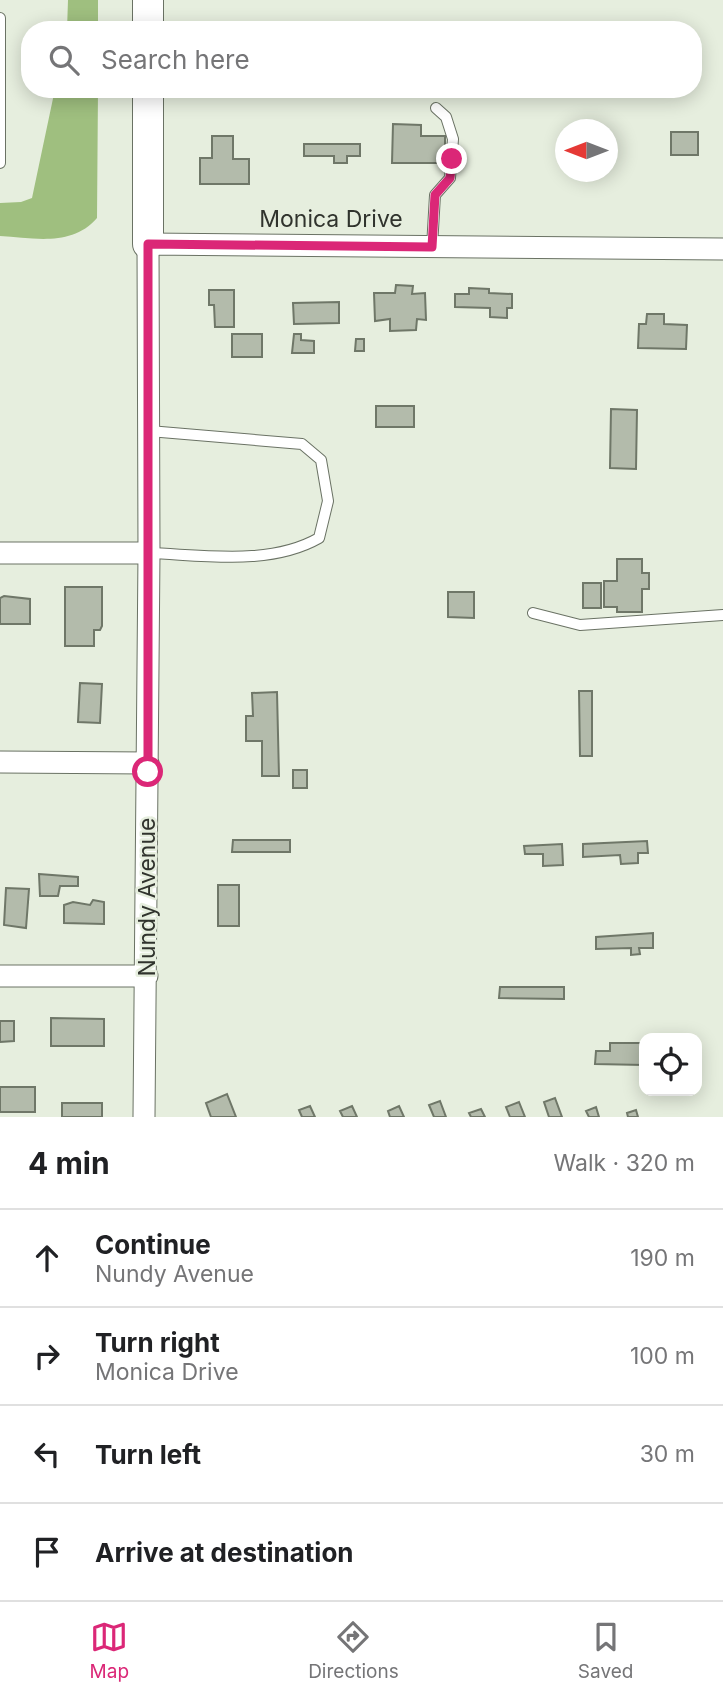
<!DOCTYPE html>
<html lang="en">
<head>
<meta charset="utf-8">
<style>
	:root { --surface:#fff; --page:#f2f2f2; --text:#202124; --muted:#757577; --line:#e0e0e0; --accent:#db2777 }
	body { margin:0; font-family:Inter,sans-serif; background:var(--page); color:var(--text) }
	.controls { position:absolute; right:21px; bottom:21px; display:grid; overflow:hidden; border-radius:14px; box-shadow:0 4px 18px #0003 }
	.controls button { width:63px; height:63px; display:grid; place-items:center; padding:0; border:0; border-bottom:2px solid var(--line); background:var(--surface); color:var(--text); font:35px sans-serif }
	.compass { position:absolute; left:555px; top:119px; width:63px; height:63px; border-radius:50%; background:var(--surface); box-shadow:0 4px 18px #0003; rotate:270deg }
	.stop { position:absolute; width:21px; height:21px; margin:-16px; border:5px solid #db2777; border-radius:50%; background:#fff }
	.stop.end { background:#db2777; border-color:#fff; box-shadow:0 2px 7px #0008 }
	.list { margin:0; padding:0; list-style:none }
	h2 { display:flex; justify-content:space-between; align-items:center; height:91px; margin:0; padding:0 28px; font-size:30px }
	h2 small { font-size:23px; font-weight:400; color:var(--muted) }
	.list li { display:grid; grid-template-columns:46px 1fr auto; gap:21px; align-items:center; box-sizing:border-box; height:98px; padding:0 28px; border-top:2px solid var(--line) }
	.list b { display:block; font-size:26px; white-space:nowrap }
	.list p { margin:0; font-size:23px; white-space:nowrap; color:var(--muted) }
	.list em { font-size:23px; font-style:normal; color:var(--muted) }
	.icon { flex:none; width:38px; height:38px; fill:none; stroke:currentColor; stroke-width:2; stroke-linecap:round; stroke-linejoin:round }
	.map { position:relative; flex:none; width:723px; height:1117px; overflow:hidden }
	.search { position:absolute; background:var(--surface); box-shadow:0 4px 18px #0003; left:21px; right:21px; top:21px; height:77px; display:flex; align-items:center; gap:18px; box-sizing:border-box; padding:0 24px; border-radius:28px; color:var(--muted); font-size:26px }
	.sheet { height:483px; background:var(--surface) }
	nav { display:flex; justify-content:space-around; align-items:center; box-sizing:border-box; height:98px; border-top:2px solid var(--line); background:var(--surface); font-size:19px; color:var(--muted) }
	nav a { display:grid; justify-items:center; gap:4px }
	nav .on { color:var(--accent) }
	.map>svg:first-child { display:block }
</style>
</head>
<body>
<div class="map">
<svg width="723" height="1117" viewBox="0 0 723 1117">
	<rect width="100%" height="100%" fill="#e6eede"/>
	<!-- water -->
	<path fill="#9fbf7f" d="M 68,0 L 98,0 L 98,30 L 67,30 Z
		M 55,89 L 98,89 L 97,218 C 72,247 34,238 0,236 L 0,203 L 21,202 L 32,198 Z"/>
	<!-- building -->
	<path fill="#b3bbab" stroke="#6f7768" stroke-width="2" d="M 393,124 L 421,125 L 421,136 L 445,136 L 445,163 L 392,163 Z
		M 671,132 L 698,132 L 698,155 L 671,155 Z
		M 212,136 L 233,136 L 233,159 L 249,159 L 249,184 L 200,184 L 200,158 L 212,158 Z
		M 304,144 L 360,144 L 360,156 L 347,156 L 347,163 L 334,163 L 334,156 L 304,156 Z
		M 396,285 L 413,286 L 412,294 L 425,293 L 426,320 L 417,319 L 416,330 L 390,331 L 390,319 L 375,321 L 374,293 L 395,293 Z
		M 469,288 L 489,289 L 489,293 L 512,294 L 512,308 L 507,308 L 507,318 L 490,317 L 490,308 L 455,307 L 455,294 L 469,294 Z
		M 209,290 L 234,290 L 234,327 L 215,327 L 214,305 L 209,305 Z
		M 339,302 L 339,323 L 294,324 L 293,303 Z
		M 647,314 L 664,314 L 664,324 L 687,325 L 686,349 L 638,348 L 639,324 L 646,324 Z
		M 232,334 L 262,334 L 262,357 L 232,357 Z
		M 294,334 L 301,334 L 301,340 L 314,341 L 314,353 L 292,353 Z
		M 356,339 L 364,339 L 364,351 L 355,351 Z
		M 376,406 L 414,406 L 414,427 L 376,427 Z
		M 611,409 L 637,410 L 636,469 L 610,468 Z
		M 617,559 L 642,559 L 642,573 L 649,573 L 649,589 L 642,589 L 642,612 L 617,612 L 617,607 L 604,607 L 604,581 L 617,581 Z
		M 583,583 L 601,583 L 601,608 L 583,608 Z
		M 65,587 L 102,587 L 102,626 L 100,630 L 94,630 L 94,646 L 65,646 Z
		M 448,592 L 474,592 L 474,618 L 448,617 Z
		M 4,596 L 30,599 L 30,624 L 0,624 L 0,598 Z
		M 80,683 L 102,684 L 100,723 L 78,722 Z
		M 579,691 L 592,691 L 592,756 L 580,756 Z
		M 277,692 L 279,776 L 262,776 L 262,741 L 246,741 L 246,716 L 253,716 L 252,693 Z
		M 293,770 L 307,770 L 307,788 L 293,788 Z
		M 233,840 L 290,840 L 290,852 L 232,852 Z
		M 647,841 L 648,853 L 638,853 L 638,863 L 621,864 L 620,855 L 583,857 L 583,844 Z
		M 562,844 L 563,865 L 543,866 L 543,854 L 525,854 L 524,846 Z
		M 39,874 L 78,877 L 78,886 L 60,886 L 58,896 L 40,896 Z
		M 218,885 L 239,885 L 239,926 L 218,926 Z
		M 6,888 L 29,889 L 26,928 L 4,925 Z
		M 93,900 L 104,902 L 104,924 L 64,923 L 64,905 L 73,902 L 90,905 Z
		M 653,933 L 653,948 L 639,948 L 640,954 L 631,955 L 631,948 L 596,949 L 596,937 Z
		M 500,987 L 564,987 L 564,999 L 499,998 Z
		M 51,1018 L 104,1019 L 104,1046 L 51,1046 Z
		M 0,1021 L 14,1021 L 14,1041 L 0,1042 Z
		M 610,1043 L 644,1043 L 644,1065 L 595,1064 L 596,1051 L 610,1051 Z
		M 0,1087 L 35,1087 L 35,1112 L 0,1112 Z
		M 227,1094 L 236,1117 L 211,1117 L 206,1103 Z
		M 555,1098 L 562,1117 L 549,1117 L 544,1102 Z
		M 440,1101 L 446,1117 L 434,1117 L 429,1105 Z
		M 519,1102 L 525,1117 L 510,1117 L 506,1107 Z
		M 62,1103 L 102,1103 L 102,1117 L 62,1117 Z
		M 310,1106 L 315,1117 L 302,1117 L 299,1110 Z
		M 352,1106 L 357,1117 L 343,1117 L 340,1111 Z
		M 399,1106 L 404,1117 L 390,1117 L 388,1111 Z
		M 596,1107 L 599,1117 L 589,1117 L 586,1111 Z
		M 481,1109 L 485,1117 L 471,1117 L 469,1113 Z
		M 636,1110 L 638,1117 L 628,1117 L 627,1113 Z"/>
	<g fill="none" stroke-linecap="round" stroke-linejoin="round">
		<!-- lane casing -->
		<g stroke="#6a7264" stroke-width="12">
			<path id="lane" d="M 0,18 L 0,163
				M 432,247 L 435,195 L 450,178 L 453,139 L 446,117 L 436,108
				M 149,431 L 302,444 L 321,460 L 328,501 L 319,538 C 270,566 204,555 149,553
				M 533,613 L 580,625 L 723,615"/>
		</g>
		<!-- street casing -->
		<g stroke="#6a7264" stroke-width="23">
			<path id="street" d="M 0,553 L 149,553
				M 0,762 L 148,763
				M 0,976 L 147,976
				M 144,1117 L 149,553 L 148,244 L 723,249"/>
		</g>
		<!-- secondary casing -->
		<g stroke="#6a7264" stroke-width="32">
			<path id="secondary" d="M 148,30 L 148,0
				M 148,244 L 148,89"/>
		</g>
		<!-- lane -->
		<use href="#lane" stroke="#fff" stroke-width="10"/>
		<!-- street -->
		<use href="#street" stroke="#fff" stroke-width="21"/>
		<!-- secondary -->
		<use href="#secondary" stroke="#fff" stroke-width="30"/>
	</g>
	<g fill="none" stroke-linecap="round" stroke-linejoin="round">
		<!-- route -->
		<path stroke="#db2777" stroke-width="9" d="M 148,772 L 148,244 L 432,247 L 435,195 L 450,178 L 452,159"/>
	</g>
	<g text-anchor="middle" dominant-baseline="central" stroke-width="5" stroke-linejoin="round" paint-order="stroke">
		<!-- street labels -->
		<g font-size="23" fill="#30332d" stroke="#e6eede">
			<text x="331" y="219">Monica Drive</text>
			<text transform="translate(147 897) rotate(-90)">Nundy Avenue</text>
		</g>
	</g>
</svg>
<div class="controls">
<button><svg class="icon" aria-label="locate" viewBox="0 0 24 24"><circle cx="12" cy="12" r="6"/><path d="M12 2v4M12 18v4M2 12h4M18 12h4"/></svg></button>
</div>
<svg class="compass" viewBox="-18 -18 36 36"><path d="M0-13l5 13h-10z" fill="#e53935"/><path d="M0 13l5-13h-10z" fill="#757577"/></svg>
<div class="stop" style="left:148px;top:772px"></div>
<div class="stop end" style="left:452px;top:159px"></div>
<div class="search"><svg class="icon" aria-label="search" viewBox="0 0 24 24"><circle cx="10" cy="10" r="6"/><path d="M15 15l6 6"/></svg>Search here</div>
</div>
<section class="sheet">
<h2>4 min<small>Walk · 320 m</small></h2>
<ul class="list">
<li><svg class="icon" aria-label="ahead" viewBox="0 0 24 24"><path d="M12 20V5M6 11l6-6 6 6"/></svg><div><b>Continue</b><p>Nundy Avenue</p></div><em>190 m</em></li>
<li><svg class="icon" aria-label="right" viewBox="0 0 24 24"><path d="M7 20v-9h11M14 6l5 5-5 5"/></svg><div><b>Turn right</b><p>Monica Drive</p></div><em>100 m</em></li>
<li><svg class="icon" aria-label="left" viewBox="0 0 24 24"><path d="M17 20v-9H6M10 6l-5 5 5 5"/></svg><div><b>Turn left</b></div><em>30 m</em></li>
<li><svg class="icon" aria-label="arrive" viewBox="0 0 24 24"><path d="M6 21V4h12l-3 4 3 4H6"/></svg><div><b>Arrive at destination</b></div></li>
</ul>
</section>
<nav>
<a class="on"><svg class="icon" aria-label="map" viewBox="0 0 24 24"><path d="M3 6l6-2 6 2 6-2v14l-6 2-6-2-6 2zM9 4v14M15 6v14"/></svg>Map</a>
<a><svg class="icon" aria-label="directions" viewBox="0 0 24 24"><path d="M12 3l9 9-9 9-9-9zM9 14v-3h6M13 9l2 2-2 2"/></svg>Directions</a>
<a><svg class="icon" aria-label="saved" viewBox="0 0 24 24"><path d="M7 4h10v16l-5-4-5 4z"/></svg>Saved</a>
</nav>
</body>
</html>
